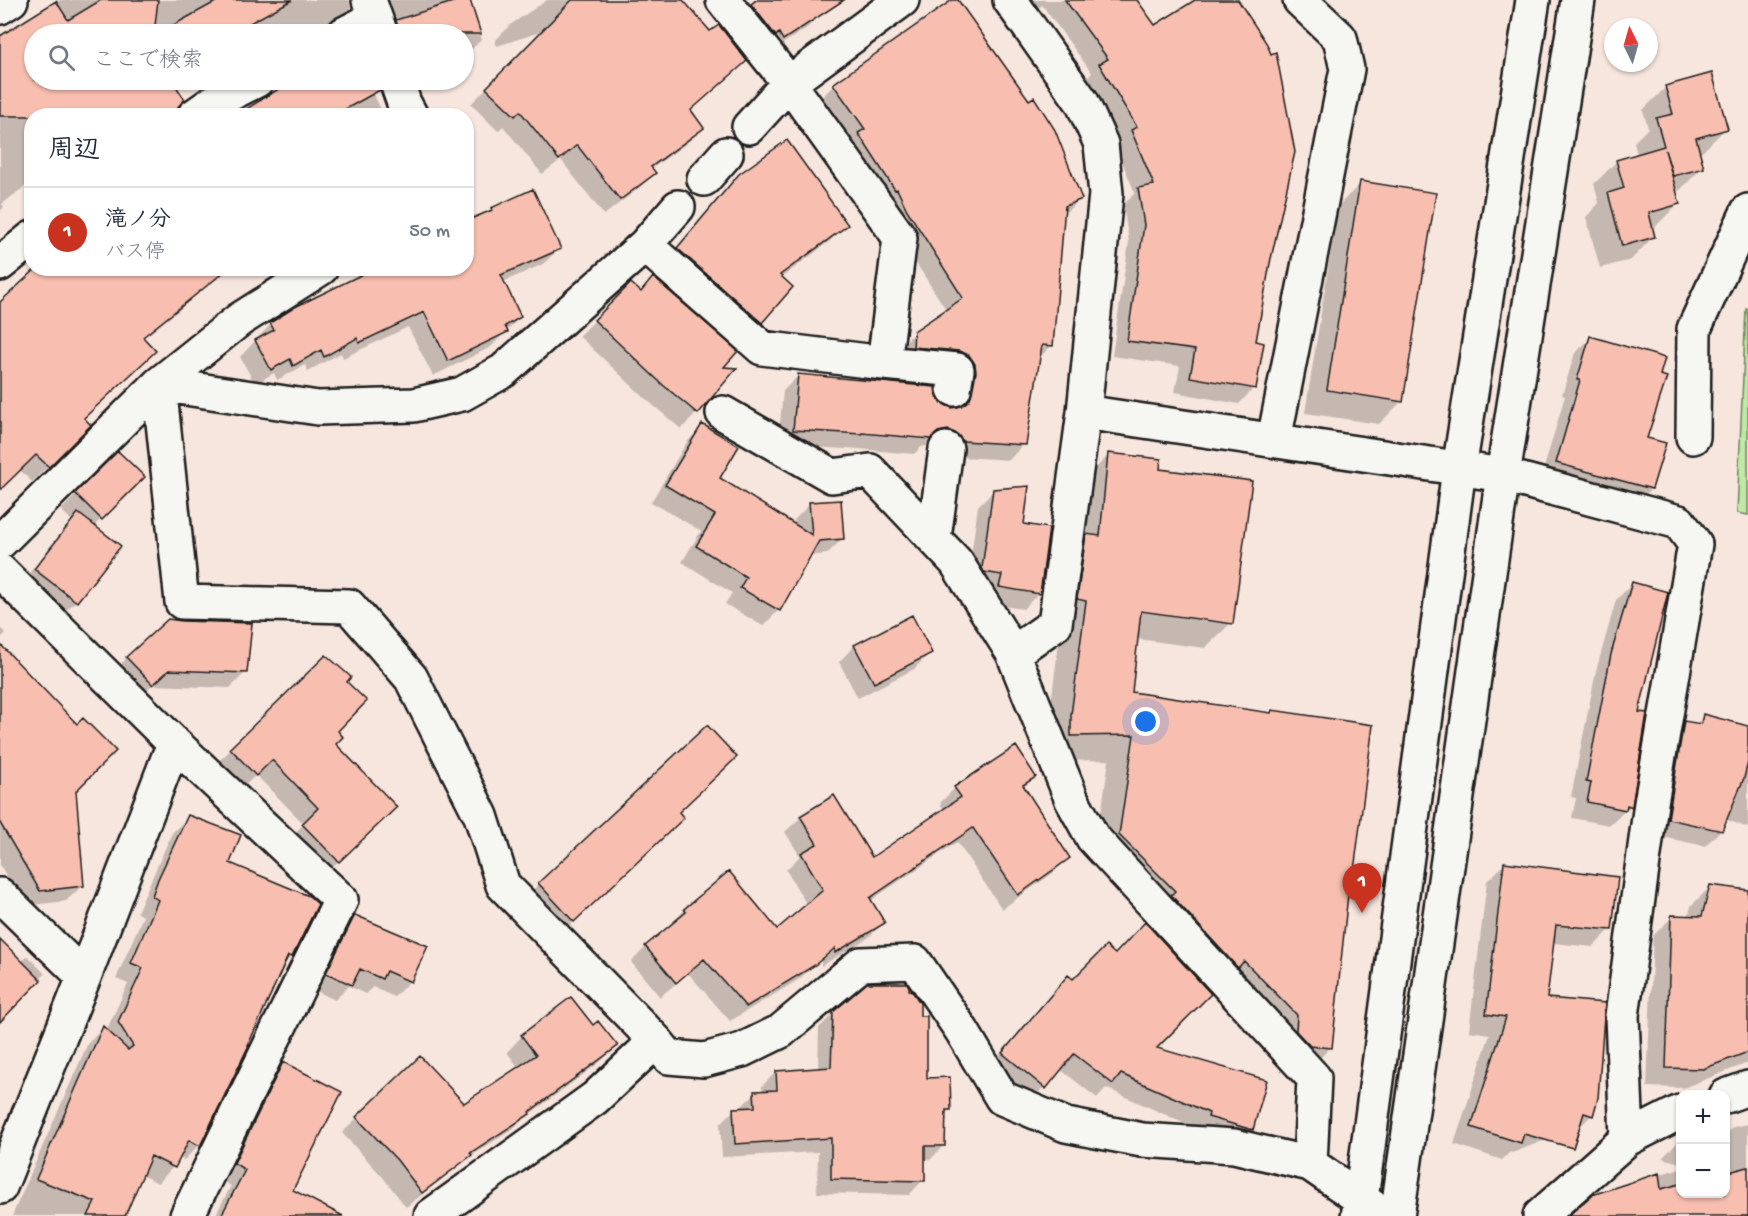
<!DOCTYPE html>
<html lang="ja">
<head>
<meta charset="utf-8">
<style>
	:root { --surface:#fff; --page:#f2f2f3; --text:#1f2937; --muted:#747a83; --line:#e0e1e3; --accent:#c8321e }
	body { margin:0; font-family:"Gochi Hand","Klee One",sans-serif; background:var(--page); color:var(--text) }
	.controls { position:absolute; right:18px; bottom:18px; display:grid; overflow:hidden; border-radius:12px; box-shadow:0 2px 4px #0004 }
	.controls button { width:54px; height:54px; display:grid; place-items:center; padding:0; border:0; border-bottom:2px solid var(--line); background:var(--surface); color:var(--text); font:30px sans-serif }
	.compass { position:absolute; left:1604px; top:18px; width:54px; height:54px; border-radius:50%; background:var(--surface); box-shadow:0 2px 4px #0004; rotate:355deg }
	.you { position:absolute; left:1146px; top:722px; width:21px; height:21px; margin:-15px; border:4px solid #fff; border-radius:50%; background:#1a73e8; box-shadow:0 0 0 9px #1a73e833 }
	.badge { display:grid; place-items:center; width:39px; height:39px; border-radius:50%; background:var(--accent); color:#fff; font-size:20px; font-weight:700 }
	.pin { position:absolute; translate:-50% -50px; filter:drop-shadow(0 2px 3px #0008) }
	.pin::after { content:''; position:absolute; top:32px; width:21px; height:18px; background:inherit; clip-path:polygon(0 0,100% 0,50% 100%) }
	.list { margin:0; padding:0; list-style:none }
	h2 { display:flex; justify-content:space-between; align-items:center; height:78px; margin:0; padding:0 24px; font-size:26px }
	h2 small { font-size:20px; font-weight:400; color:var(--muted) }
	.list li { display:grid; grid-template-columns:39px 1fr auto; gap:18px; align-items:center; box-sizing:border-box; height:90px; padding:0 24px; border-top:2px solid var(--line) }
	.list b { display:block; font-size:22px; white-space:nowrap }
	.list p { margin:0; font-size:20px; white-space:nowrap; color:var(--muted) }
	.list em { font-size:20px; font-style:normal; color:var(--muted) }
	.icon { flex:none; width:33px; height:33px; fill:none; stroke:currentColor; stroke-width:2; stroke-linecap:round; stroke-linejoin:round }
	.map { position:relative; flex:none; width:1748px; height:1216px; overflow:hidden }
	.search { position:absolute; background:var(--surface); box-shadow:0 2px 4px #0004; left:24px; top:24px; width:450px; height:66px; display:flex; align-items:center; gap:15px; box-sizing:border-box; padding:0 21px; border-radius:33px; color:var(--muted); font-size:22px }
	.panel { position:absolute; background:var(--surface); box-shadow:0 2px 4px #0004; left:24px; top:108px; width:450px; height:168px; border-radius:24px }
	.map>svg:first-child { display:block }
</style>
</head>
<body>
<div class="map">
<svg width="1748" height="1216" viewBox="0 0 1748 1216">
	<rect width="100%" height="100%" fill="#f7e6de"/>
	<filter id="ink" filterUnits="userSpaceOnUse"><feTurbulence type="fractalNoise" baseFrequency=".0167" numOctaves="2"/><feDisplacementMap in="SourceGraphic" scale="12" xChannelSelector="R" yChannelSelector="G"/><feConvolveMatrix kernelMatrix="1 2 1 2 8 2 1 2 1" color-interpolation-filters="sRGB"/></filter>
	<g filter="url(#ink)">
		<!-- green -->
		<path fill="#bfeaa6" stroke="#6e8361" stroke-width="1.5" d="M 1746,308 L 1748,309 L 1748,515 L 1737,513 Z"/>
		<!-- shadow -->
		<path fill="#0003" d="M 60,0 L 349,0 L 351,8 L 335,24 L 325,29 L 324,34 L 34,34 L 34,80 L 174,80 L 127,116 L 32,116 L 32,181 L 2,204 L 4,207 L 0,211 L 0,38 Z
			M 363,0 L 468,0 L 481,40 L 464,57 L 464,34 L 380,34 Z
			M 547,0 L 681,0 L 690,111 L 702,128 L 687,143 L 651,169 L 654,173 L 639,188 L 604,215 L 561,160 L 542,174 L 503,126 L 498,131 L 471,104 L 543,31 L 497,46 L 495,41 L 510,25 Z
			M 753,0 L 834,0 L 807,28 L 767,54 L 736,21 L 756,3 Z
			M 954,0 L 957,0 L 1080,199 L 1063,215 L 1052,345 L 1038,359 L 1024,444 L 1009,460 L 947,456 L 931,445 L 921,447 L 914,454 L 847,448 L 845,449 L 778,445 L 783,391 L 799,375 L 935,396 L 941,404 L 951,409 L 957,408 L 960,389 L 899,348 L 915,332 L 947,311 L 892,226 L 818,101 L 834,85 Z
			M 1014,0 L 1135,0 L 1155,27 L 1198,0 L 1236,0 L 1269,263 L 1255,343 L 1254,388 L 1239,404 L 1175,392 L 1180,366 L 1112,356 L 1129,242 L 1123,205 L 1135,193 L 1116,147 L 1121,142 L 1084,81 L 1092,73 L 1042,5 L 1026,17 Z
			M 196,80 L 230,80 L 206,91 Z
			M 251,80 L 371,80 L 373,84 L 370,86 L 384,116 L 233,116 L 260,102 L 261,97 L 259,88 Z
			M 1666,87 L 1726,128 L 1703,151 L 1698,153 L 1702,168 L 1679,191 L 1675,192 L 1678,204 L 1655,227 L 1651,228 L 1653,237 L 1631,260 L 1600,268 L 1586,217 L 1599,203 L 1594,184 L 1617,161 L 1637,155 L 1634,142 L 1648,128 L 1643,110 Z
			M 740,175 L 846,225 L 830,241 L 781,278 L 761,322 L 745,338 L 663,265 L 724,191 Z
			M 1361,183 L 1402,401 L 1379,424 L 1305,413 L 1338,206 Z
			M 492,209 L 559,249 L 543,264 L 503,282 L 520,317 L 491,347 L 433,376 L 408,327 L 343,358 L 341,353 L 308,371 L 305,365 L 277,380 L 274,373 L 255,384 L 240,357 L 271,324 L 316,295 L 317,298 L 466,268 L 487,214 Z
			M 103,268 L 231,268 L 205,281 L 207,284 L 191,300 L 149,334 Z
			M 653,279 L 721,368 L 734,369 L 697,413 L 681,429 L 647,400 L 579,336 L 631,285 L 640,293 Z
			M 0,305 L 83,419 L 89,425 L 32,482 L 19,469 L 0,488 Z
			M 1591,338 L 1645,439 L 1651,489 L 1635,504 L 1541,478 L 1565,396 L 1562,395 L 1575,353 Z
			M 703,426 L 718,478 L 795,526 L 794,520 L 810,504 L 843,538 L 827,554 L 809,556 L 779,610 L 763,626 L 725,604 L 732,593 L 682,562 L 701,531 L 651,502 L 687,442 Z
			M 118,453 L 143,477 L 93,527 L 76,601 L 60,616 L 20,585 L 63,530 L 72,521 L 61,510 Z
			M 1109,455 L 1159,470 L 1231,623 L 1205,648 L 1137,639 L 1130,693 L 1350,893 L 1346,896 L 1331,1047 L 1305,1073 L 1284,1071 L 1271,1057 L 1272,1041 L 1218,986 L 1155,1049 L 1252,1130 L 1237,1144 L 1195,1128 L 1106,1088 L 1097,1098 L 1060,1069 L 1030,1102 L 989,1068 L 1053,992 L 1068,977 L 1073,981 L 1114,956 L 1150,918 L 1094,861 L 1109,760 L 1046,761 L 1046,742 L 1061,626 L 1083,480 Z
			M 994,490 L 1023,525 L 1039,593 L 1023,609 L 984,603 L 967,584 L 978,506 Z
			M 1632,584 L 1630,806 L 1609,825 L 1572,818 L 1576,798 L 1571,797 L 1596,671 L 1616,600 Z
			M 911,617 L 930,653 L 914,669 L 858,698 L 839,662 L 854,646 Z
			M 0,628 L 6,633 L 0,639 Z
			M 0,646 L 75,791 L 82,886 L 66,901 L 24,906 L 0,865 Z
			M 326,657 L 345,682 L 334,744 L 379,823 L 322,877 L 287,840 L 304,824 L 256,775 L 240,790 L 215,765 Z
			M 127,658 L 246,672 L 230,688 L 152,685 L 137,700 L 112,673 Z
			M 1704,716 L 1748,727 L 1748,828 L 1725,819 L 1721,830 L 1705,846 L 1653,835 L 1669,738 L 1684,723 L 1695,725 Z
			M 1034,777 L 1022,788 L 1068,858 L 1053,873 L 1002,909 L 957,842 L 870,901 L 883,923 L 868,938 L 821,966 L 821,960 L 798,980 L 730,1021 L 688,973 L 660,997 L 631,962 L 646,947 L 671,927 L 669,925 L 685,910 L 777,931 L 807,905 L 786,870 L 800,856 L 785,832 L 801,817 L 871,860 L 944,810 L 940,803 L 955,788 Z
			M 677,813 L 659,841 L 551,943 L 516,906 L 539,884 Z
			M 188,817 L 228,864 L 291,957 L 283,965 L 199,1145 L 184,1160 L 178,1158 L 173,1167 L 158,1183 L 141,1175 L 124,1216 L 12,1216 L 88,1043 L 103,1028 L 106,1031 L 128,984 L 116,979 L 143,916 L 137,912 L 172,833 Z
			M 1505,864 L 1610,930 L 1593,947 L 1553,943 L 1546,999 L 1592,1115 L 1574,1132 L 1564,1133 L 1512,1153 L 1510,1152 L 1502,1160 L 1454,1144 L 1490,1034 L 1469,1031 L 1487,881 Z
			M 1710,887 L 1748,891 L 1748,1063 L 1683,1088 L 1647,1087 L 1653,936 L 1672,917 L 1688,917 L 1691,906 Z
			M 355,917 L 410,981 L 394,997 L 373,987 L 365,994 L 349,986 L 335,1000 L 312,989 L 339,933 Z
			M 0,941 L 21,962 L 28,956 L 45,974 L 0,1020 Z
			M 834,1013 L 925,1079 L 949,1110 L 944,1115 L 944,1145 L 930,1160 L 923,1159 L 923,1180 L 909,1195 L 817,1193 L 818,1152 L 722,1157 L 720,1124 L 734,1110 L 741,1109 L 741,1107 L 755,1093 L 763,1093 L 762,1086 L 776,1072 L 818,1069 L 819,1028 Z
			M 522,1036 L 616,1046 L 600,1062 L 523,1119 L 513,1129 L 463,1161 L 454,1170 L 406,1207 L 382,1176 L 342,1133 L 357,1118 L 464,1105 L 519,1068 L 507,1052 Z
			M 283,1064 L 291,1191 L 321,1216 L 215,1216 L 231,1186 L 219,1179 L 268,1079 Z
			M 1748,1124 L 1748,1216 L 1588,1216 L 1603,1193 L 1680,1168 L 1680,1194 L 1726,1194 L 1726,1135 L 1733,1127 Z
			M 1680,1142 L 1680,1163 L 1662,1158 L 1677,1143 Z"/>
		<!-- building -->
		<path fill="#f8bfb0" stroke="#1c1c1c" stroke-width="1.5" d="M 101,0 L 158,0 L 154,34 L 34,34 L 34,80 L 172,80 L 185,100 L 177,108 L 176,116 L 0,116 L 0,36 L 56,1 L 68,20 Z
			M 219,0 L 292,0 L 230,34 L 157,34 Z
			M 459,0 L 470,0 L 481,34 L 399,34 L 396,20 Z
			M 572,0 L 683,0 L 710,31 L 719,25 L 747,61 L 691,110 L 704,128 L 651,167 L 656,173 L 620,200 L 577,145 L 559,160 L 520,111 L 515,116 L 486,88 Z
			M 755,0 L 844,0 L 783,40 L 779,33 L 776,36 L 751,4 L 755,1 Z
			M 952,0 L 958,0 L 1029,100 L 1034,97 L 1055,130 L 1082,199 L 1065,206 L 1053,346 L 1042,345 L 1026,445 L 963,441 L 957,434 L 948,430 L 938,432 L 931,439 L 862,433 L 862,434 L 793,430 L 798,374 L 935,387 L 936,395 L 942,403 L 952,408 L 961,406 L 969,400 L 972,392 L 976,372 L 975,364 L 969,355 L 959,351 L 913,347 L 914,331 L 963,298 L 907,210 L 897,189 L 895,190 L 858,133 L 865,129 L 833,84 Z
			M 1065,0 L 1137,0 L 1155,25 L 1195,0 L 1238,0 L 1267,44 L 1271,54 L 1276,52 L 1295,152 L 1270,263 L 1256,341 L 1264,343 L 1256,389 L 1190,377 L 1195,350 L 1127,341 L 1144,225 L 1138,188 L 1154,185 L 1131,130 L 1137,127 L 1099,64 L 1108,59 Z
			M 1712,73 L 1728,129 L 1696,138 L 1704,168 L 1673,176 L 1665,150 L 1680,204 L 1649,213 L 1655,237 L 1622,246 L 1608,193 L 1624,188 L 1616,160 L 1664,146 L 1656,118 L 1673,114 L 1665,86 Z
			M 293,80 L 378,80 L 380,90 L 333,116 L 235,116 Z
			M 787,140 L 848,225 L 780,275 L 793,287 L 762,323 L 677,248 L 739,174 Z
			M 1360,181 L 1436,193 L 1403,402 L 1327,390 Z
			M 533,189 L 561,249 L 501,275 L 521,317 L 505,326 L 508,332 L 448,361 L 424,312 L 359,343 L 357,338 L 324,357 L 321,350 L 293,366 L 290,359 L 271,370 L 255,340 L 274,330 L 270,323 L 295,307 L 375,268 L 466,268 L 466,206 L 473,218 L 492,210 L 491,208 Z
			M 37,268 L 229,268 L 143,337 L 156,351 L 84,418 L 91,425 L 49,467 L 36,455 L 0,490 L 0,302 Z
			M 653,277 L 738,351 L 724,367 L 737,368 L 698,414 L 663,385 L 594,320 L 631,283 L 641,292 Z
			M 1590,336 L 1665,358 L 1660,375 L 1667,377 L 1647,438 L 1666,443 L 1652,489 L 1556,463 L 1580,380 L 1577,380 Z
			M 702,424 L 739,446 L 720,478 L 812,535 L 809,502 L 841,500 L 844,539 L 819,541 L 780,611 L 740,588 L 746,577 L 696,546 L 715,515 L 665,485 Z
			M 118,451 L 145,477 L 102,520 L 75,493 Z
			M 1108,453 L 1161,459 L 1160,469 L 1252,481 L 1233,624 L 1141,611 L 1132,692 L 1271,713 L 1272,710 L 1373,725 L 1351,894 L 1348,894 L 1332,1048 L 1310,1046 L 1296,1031 L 1297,1015 L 1244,961 L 1238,968 L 1171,895 L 1175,891 L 1119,835 L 1134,735 L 1071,736 L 1071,715 L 1086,601 L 1077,599 L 1086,534 L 1100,536 Z
			M 1029,486 L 1024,524 L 1049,528 L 1040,594 L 999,587 L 1002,575 L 984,572 L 982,568 L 993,489 Z
			M 78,513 L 121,546 L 77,602 L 34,569 Z
			M 1632,582 L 1668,592 L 1639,712 L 1647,713 L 1632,807 L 1627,805 L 1626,810 L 1587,802 L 1591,783 L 1586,782 L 1611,654 Z
			M 912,615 L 932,653 L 874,683 L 854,645 Z
			M 168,619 L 182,621 L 252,623 L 247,673 L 169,670 L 153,685 L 126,657 Z
			M 0,644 L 77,724 L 83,718 L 116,751 L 76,791 L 84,886 L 40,891 L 0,823 Z
			M 326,655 L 351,677 L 347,682 L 367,701 L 338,731 L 343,737 L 336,744 L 397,807 L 339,862 L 302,824 L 318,808 L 272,760 L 256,776 L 230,748 Z
			M 1703,714 L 1748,726 L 1748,762 L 1744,778 L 1722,831 L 1668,819 L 1684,721 L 1701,724 Z
			M 707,725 L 737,757 L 679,812 L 684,818 L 574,922 L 538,883 Z
			M 1016,746 L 1036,777 L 1023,785 L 1070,858 L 1018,895 L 973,828 L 870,898 L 885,923 L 835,953 L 835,948 L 815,965 L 746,1007 L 704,959 L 676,983 L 645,946 L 686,912 L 684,909 L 729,871 L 777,929 L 823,890 L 801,853 L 817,844 L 800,816 L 834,795 L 872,857 L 961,797 L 954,787 Z
			M 188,815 L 241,835 L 230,863 L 309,896 L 318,904 L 292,957 L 288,956 L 248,1045 L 249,1045 L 200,1146 L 189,1140 L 175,1168 L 151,1156 L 125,1216 L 88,1216 L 95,1202 L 36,1179 L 103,1026 L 128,1050 L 133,1046 L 118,1022 L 143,968 L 131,963 L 158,900 L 152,896 L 158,879 Z
			M 1504,862 L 1618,877 L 1612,930 L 1556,925 L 1547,998 L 1605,1003 L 1598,1098 L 1593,1116 L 1584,1113 L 1573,1148 L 1524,1134 L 1521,1143 L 1471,1127 L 1506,1017 L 1486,1014 Z
			M 1710,885 L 1748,890 L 1748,1052 L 1703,1069 L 1666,1068 L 1671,915 L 1702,916 Z
			M 355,915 L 428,946 L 411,982 L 386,971 L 382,979 L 360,969 L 352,985 L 326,973 Z
			M 1145,922 L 1211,994 L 1157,1048 L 1267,1080 L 1253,1130 L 1208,1117 L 1209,1113 L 1121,1074 L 1113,1084 L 1074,1054 L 1046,1089 L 1002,1053 L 1068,975 L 1073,979 L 1106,946 L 1115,954 Z
			M 0,939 L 41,980 L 0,1022 Z
			M 867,983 L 907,983 L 909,987 L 909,990 L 912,991 L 920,1003 L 920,1016 L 927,1016 L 927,1078 L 950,1077 L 951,1110 L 946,1110 L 945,1146 L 925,1146 L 925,1181 L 831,1179 L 831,1138 L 735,1144 L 733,1108 L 755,1107 L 754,1091 L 777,1090 L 776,1071 L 831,1067 L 833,1012 Z
			M 571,997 L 593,1025 L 598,1021 L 618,1046 L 529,1112 L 530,1114 L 470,1153 L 472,1155 L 422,1193 L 397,1160 L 356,1117 L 420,1056 L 464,1103 L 536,1055 L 521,1035 Z
			M 283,1062 L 342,1092 L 293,1190 L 343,1216 L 221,1216 L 245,1170 L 234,1163 Z
			M 1748,1167 L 1748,1216 L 1568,1216 L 1592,1195 L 1659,1173 L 1661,1189 L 1680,1184 L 1680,1194 L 1725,1194 L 1725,1173 Z"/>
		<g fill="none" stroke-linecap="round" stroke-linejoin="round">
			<!-- street casing -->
			<g stroke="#1c1c1c" stroke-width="38">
				<path id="street" d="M 369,0 L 381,34
					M 1010,0 L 1082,102 L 1101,144 L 1106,194 L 1084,412 L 1055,624 L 1013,653
					M 0,7 L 11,0
					M 344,34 L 375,18
					M 396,80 L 404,103 L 411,116
					M 194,116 L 214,102 L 257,80
					M 749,127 L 789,83 L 902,0
					M 704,179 L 726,154
					M 645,245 L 678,207
					M 0,264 L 32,238
					M 884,363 L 957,370 L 954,389
					M 159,384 L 182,602 L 349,606 L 411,678 L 481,816 L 503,885 L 656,1041 L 669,1057 L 704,1060 L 742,1050 L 781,1031 L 861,964 L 915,962 L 962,1031 L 1002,1098 L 1066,1125 L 1142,1140 L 1234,1146 L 1310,1164 L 1386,1216
					M 159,384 L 318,408 L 414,405 L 462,394 L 503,371 L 645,245 L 762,348 L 884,363 L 900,238 L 789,83 L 723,0
					M 1084,412 L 1503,475 L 1679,522 L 1695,544 L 1651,803 L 1622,1016 L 1627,1139
					M 723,413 L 832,476 L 870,471 L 956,562 L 1013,653 L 1072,800 L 1093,838 L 1314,1078 L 1310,1164
					M 1693,437 L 1694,329 L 1748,211
					M 1274,440 L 1347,69 L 1340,38 L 1300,0
					M 934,538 L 946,449
					M 0,542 L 159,384 L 239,320 L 321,268
					M 0,571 L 174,743 L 84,977 L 0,1187
					M 174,743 L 341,900 L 187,1216
					M 0,895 L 84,977
					M 1726,1096 L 1748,1088
					M 431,1216 L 595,1098 L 656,1041
					M 1540,1216 L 1627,1139 L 1680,1112"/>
			</g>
			<!-- secondary casing -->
			<g stroke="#1c1c1c" stroke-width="38">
				<path id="secondary" d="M 1358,1216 L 1361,1199 L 1459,469 L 1533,0
					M 1397,1216 L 1503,475 L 1578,0"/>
			</g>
			<!-- street -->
			<use href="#street" stroke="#f6f6f2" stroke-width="33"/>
			<!-- secondary -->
			<use href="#secondary" stroke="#f6f6f2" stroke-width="33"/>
		</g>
	</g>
</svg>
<div class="controls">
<button>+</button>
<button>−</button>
</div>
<svg class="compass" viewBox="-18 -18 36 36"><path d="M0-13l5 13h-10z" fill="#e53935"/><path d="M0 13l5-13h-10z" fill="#747a83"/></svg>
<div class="you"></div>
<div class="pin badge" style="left:1362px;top:913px">1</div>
<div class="search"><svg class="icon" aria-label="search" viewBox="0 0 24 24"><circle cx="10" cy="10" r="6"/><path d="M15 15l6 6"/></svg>ここで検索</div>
<section class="panel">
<h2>周辺<small></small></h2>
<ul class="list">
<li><span class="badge">1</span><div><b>滝ノ分</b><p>バス停</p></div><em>50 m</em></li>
</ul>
</section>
</div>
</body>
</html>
